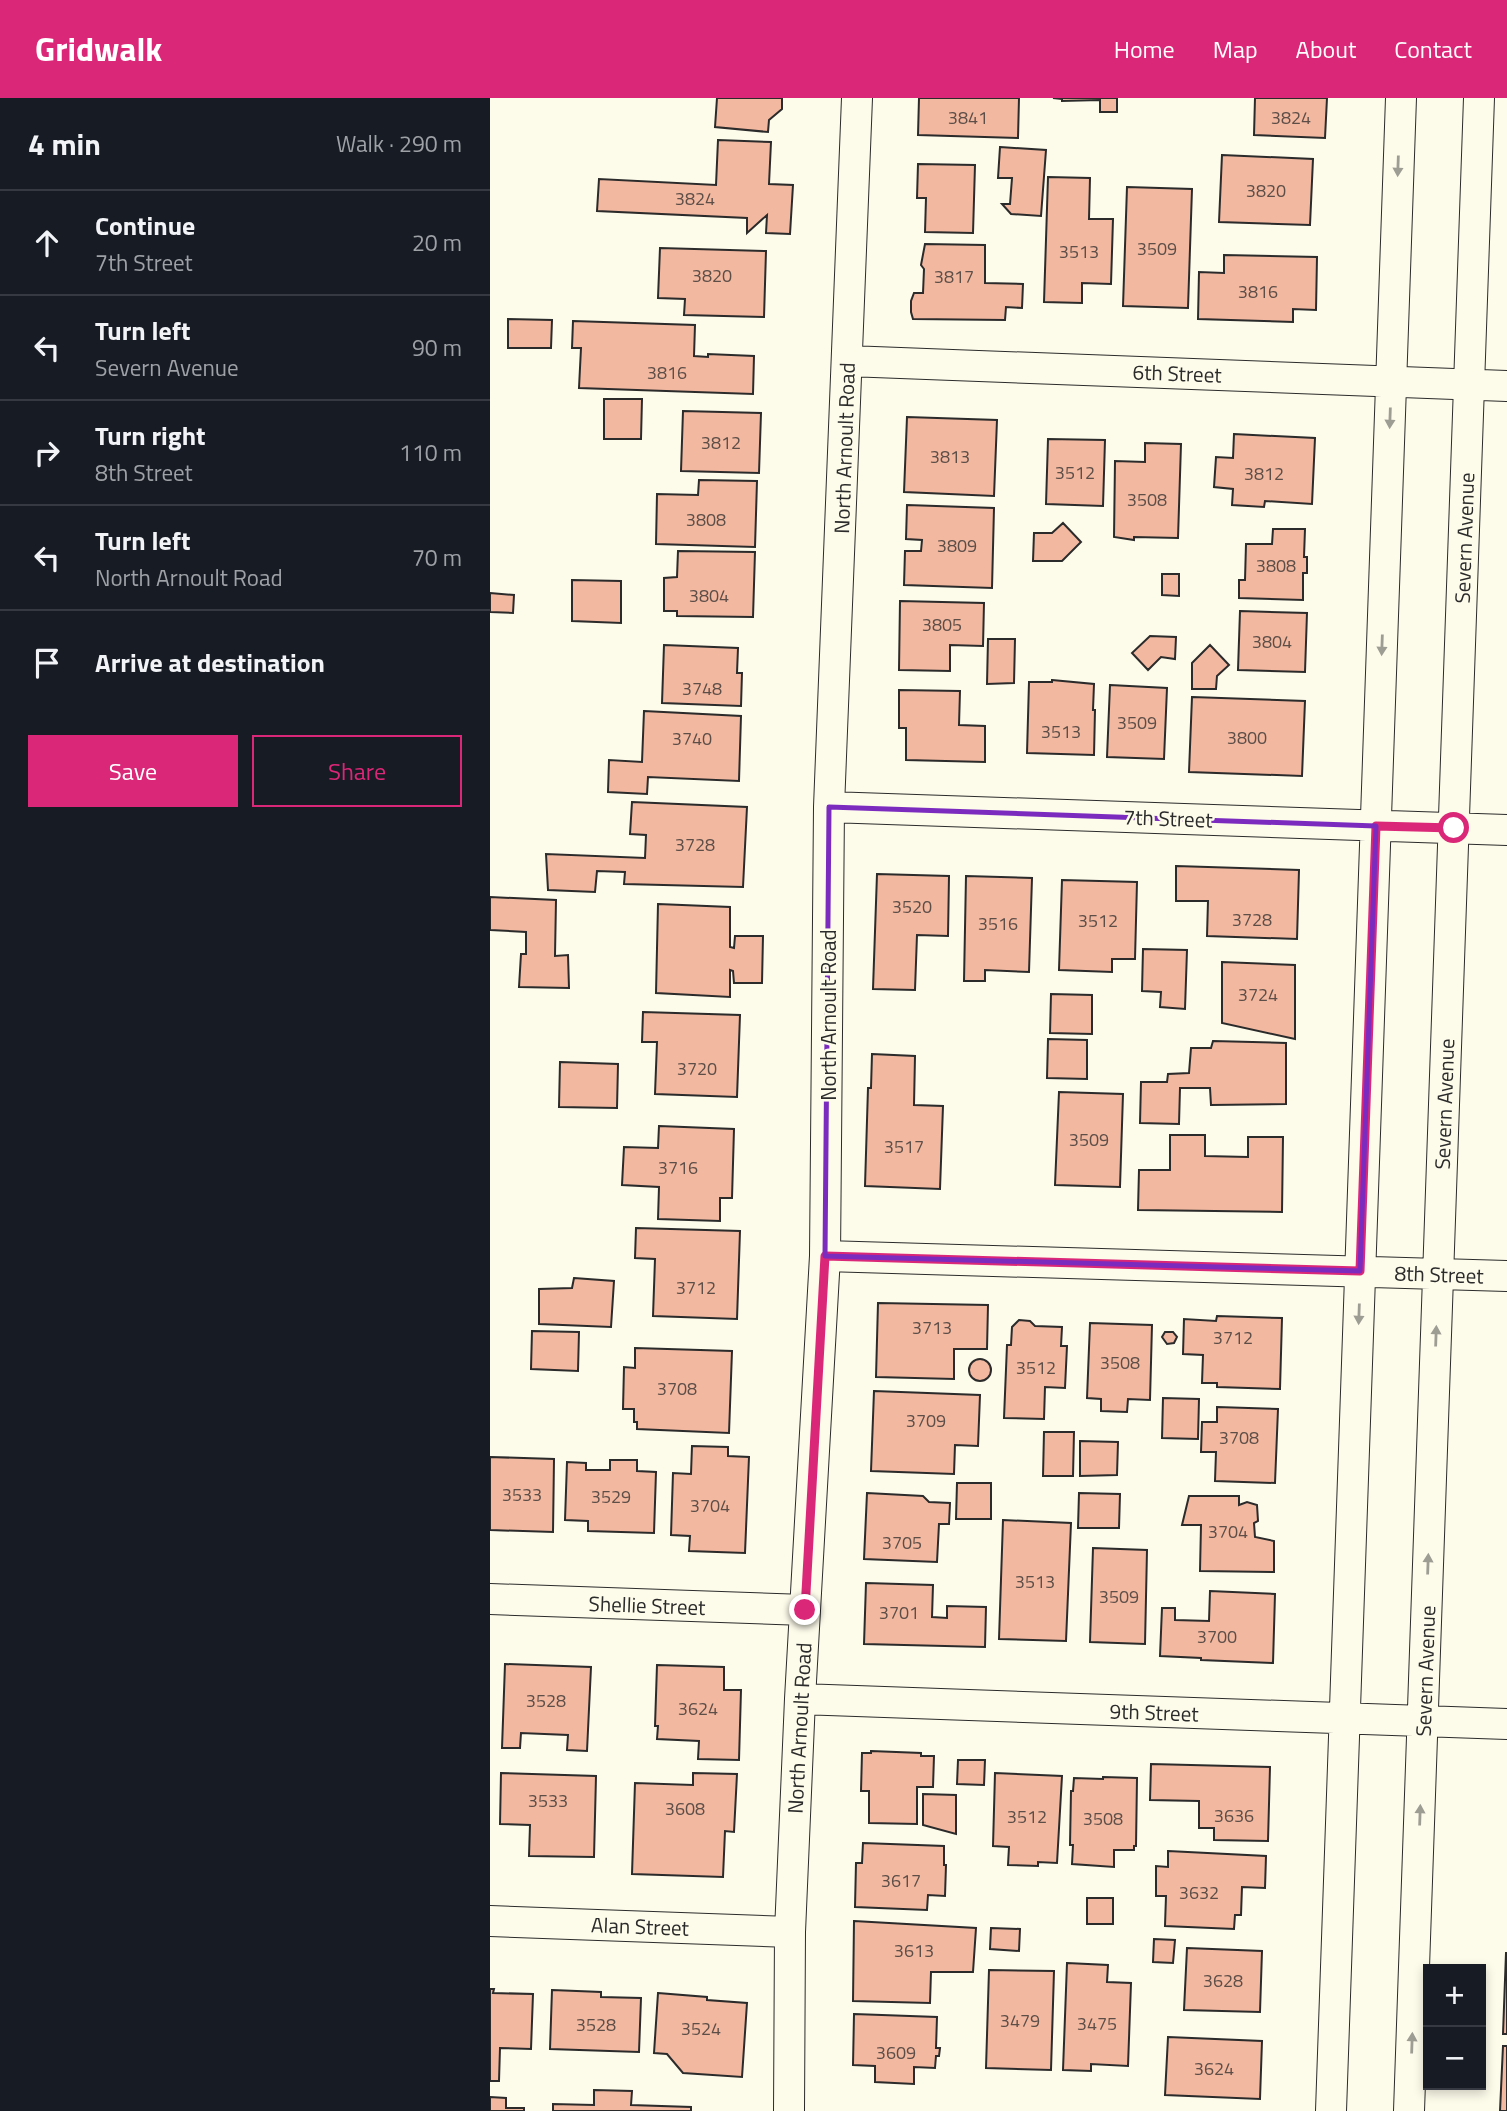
<!DOCTYPE html>
<html lang="en">
<head>
<meta charset="utf-8">
<style>
	:root { --surface:#171b24; --page:#20242c; --text:#f1f3f6; --muted:#9ea1a6; --line:#363941; --accent:#db2777 }
	body { margin:0; font-family:"Titillium Web",sans-serif; background:var(--page); color:var(--text) }
	.controls { position:absolute; right:21px; bottom:21px; display:grid; overflow:hidden; border-radius:0px; box-shadow:0 4px 10px #0003 }
	.controls button { width:63px; height:63px; display:grid; place-items:center; padding:0; border:0; border-bottom:2px solid var(--line); background:var(--surface); color:var(--text); font:35px sans-serif }
	.stop { position:absolute; width:21px; height:21px; margin:-16px; border:5px solid #db2777; border-radius:50%; background:#fff }
	.stop.end { background:#db2777; border-color:#fff; box-shadow:0 2px 7px #0008 }
	.list { margin:0; padding:0; list-style:none }
	h2 { display:flex; justify-content:space-between; align-items:center; height:91px; margin:0; padding:0 28px; font-size:30px }
	h2 small { font-size:23px; font-weight:400; color:var(--muted) }
	.list li { display:grid; grid-template-columns:46px 1fr auto; gap:21px; align-items:center; box-sizing:border-box; height:105px; padding:0 28px; border-top:2px solid var(--line) }
	.list b { display:block; font-size:26px; white-space:nowrap }
	.list p { margin:0; font-size:23px; white-space:nowrap; color:var(--muted) }
	.list em { font-size:23px; font-style:normal; color:var(--muted) }
	.actions { display:flex; gap:14px; padding:21px 28px }
	.actions a { flex:1; padding:16px 0; border:2px solid var(--accent); border-radius:0px; text-align:center; font-size:24px; color:var(--accent) }
	.actions .main { background:var(--accent); color:#fff }
	.icon { flex:none; width:38px; height:38px; fill:none; stroke:currentColor; stroke-width:2; stroke-linecap:round; stroke-linejoin:round }
	.map { position:relative; flex:none; width:1017px; height:2013px; overflow:hidden }
	header { display:flex; align-items:center; gap:42px; box-sizing:border-box; height:98px; padding:0 35px; background:var(--accent); color:#fff }
	header strong { font-size:33px }
	nav { display:flex; gap:38px; margin-inline-start:auto; font-size:24px }
	main { display:flex }
	aside { flex:1; background:var(--surface) }
	.map>svg:first-child { display:block }
</style>
</head>
<body>
<header>
<strong>Gridwalk</strong>
<nav><a>Home</a><a>Map</a><a>About</a><a>Contact</a></nav>
</header>
<main>
<aside>
<h2>4 min<small>Walk · 290 m</small></h2>
<ul class="list">
<li><svg class="icon" aria-label="ahead" viewBox="0 0 24 24"><path d="M12 20V5M6 11l6-6 6 6"/></svg><div><b>Continue</b><p>7th Street</p></div><em>20 m</em></li>
<li><svg class="icon" aria-label="left" viewBox="0 0 24 24"><path d="M17 20v-9H6M10 6l-5 5 5 5"/></svg><div><b>Turn left</b><p>Severn Avenue</p></div><em>90 m</em></li>
<li><svg class="icon" aria-label="right" viewBox="0 0 24 24"><path d="M7 20v-9h11M14 6l5 5-5 5"/></svg><div><b>Turn right</b><p>8th Street</p></div><em>110 m</em></li>
<li><svg class="icon" aria-label="left" viewBox="0 0 24 24"><path d="M17 20v-9H6M10 6l-5 5 5 5"/></svg><div><b>Turn left</b><p>North Arnoult Road</p></div><em>70 m</em></li>
<li><svg class="icon" aria-label="arrive" viewBox="0 0 24 24"><path d="M6 21V4h12l-3 4 3 4H6"/></svg><div><b>Arrive at destination</b></div></li>
</ul>
<div class="actions"><a class="main">Save</a><a>Share</a></div>
</aside>
<div class="map">
<svg width="1017" height="2013" viewBox="0 0 1017 2013">
	<rect width="100%" height="100%" fill="#fdfbea"/>
	<!-- building -->
	<path fill="#f2b8a0" stroke="#2b2b2b" stroke-width="2" d="M 227,0 L 292,0 L 292,11 L 279,22 L 278,34 L 225,29 Z
		M 429,0 L 529,0 L 528,40 L 428,37 Z
		M 563,0 L 627,0 L 627,14 L 610,14 L 610,2 L 572,3 L 572,1 Z
		M 765,0 L 837,0 L 835,40 L 764,37 Z
		M 228,42 L 281,44 L 279,86 L 303,87 L 300,136 L 276,135 L 277,117 L 257,135 L 257,120 L 107,113 L 109,81 L 226,87 Z
		M 510,49 L 556,52 L 551,118 L 521,116 L 512,106 L 520,106 L 522,80 L 508,80 Z
		M 732,57 L 823,61 L 820,127 L 729,124 Z
		M 428,66 L 485,67 L 483,135 L 435,134 L 436,100 L 427,100 Z
		M 558,79 L 600,80 L 599,121 L 623,121 L 621,186 L 592,185 L 592,205 L 554,204 Z
		M 637,89 L 702,91 L 698,210 L 633,208 Z
		M 435,146 L 495,147 L 495,185 L 533,186 L 532,210 L 516,209 L 515,222 L 423,221 L 421,214 L 421,203 L 424,195 L 433,195 L 434,171 L 431,167 Z
		M 170,150 L 276,153 L 274,219 L 194,217 L 195,201 L 168,200 Z
		M 734,157 L 827,159 L 826,212 L 803,211 L 803,224 L 708,221 L 709,174 L 734,175 Z
		M 18,221 L 62,222 L 61,250 L 18,250 Z
		M 83,223 L 205,227 L 204,258 L 218,259 L 218,256 L 264,258 L 263,296 L 89,290 L 91,250 L 82,250 Z
		M 114,301 L 152,301 L 151,341 L 114,341 Z
		M 193,313 L 271,315 L 269,375 L 191,373 Z
		M 417,319 L 507,322 L 504,398 L 414,394 Z
		M 744,336 L 825,340 L 822,406 L 775,403 L 774,409 L 742,407 L 743,391 L 724,389 L 726,359 L 743,360 Z
		M 558,341 L 615,342 L 613,408 L 556,406 Z
		M 655,345 L 691,346 L 688,440 L 644,439 L 644,442 L 624,439 L 625,363 L 655,364 Z
		M 209,382 L 267,383 L 265,449 L 166,446 L 167,396 L 208,397 Z
		M 417,407 L 504,410 L 502,490 L 414,487 L 415,453 L 431,453 L 432,442 L 416,441 Z
		M 573,425 L 591,444 L 572,463 L 543,463 L 544,435 L 562,435 Z
		M 783,431 L 815,431 L 814,459 L 817,459 L 817,475 L 813,475 L 813,502 L 749,500 L 749,482 L 755,482 L 756,446 L 782,446 Z
		M 188,453 L 265,454 L 263,519 L 187,518 L 187,513 L 174,513 L 174,480 L 187,479 Z
		M 672,476 L 689,476 L 689,498 L 672,497 Z
		M 82,482 L 131,483 L 131,525 L 82,523 Z
		M 0,495 L 24,497 L 23,515 L 0,514 Z
		M 410,503 L 494,505 L 493,548 L 460,547 L 460,573 L 409,572 Z
		M 750,513 L 817,515 L 815,574 L 748,572 Z
		M 660,538 L 686,539 L 685,561 L 671,559 L 658,572 L 642,555 Z
		M 498,541 L 525,541 L 524,585 L 497,586 Z
		M 174,547 L 248,550 L 247,575 L 252,575 L 251,608 L 172,605 Z
		M 720,547 L 739,567 L 727,578 L 726,591 L 702,591 L 702,565 Z
		M 562,582 L 604,586 L 603,612 L 605,612 L 604,657 L 537,655 L 539,584 L 562,584 Z
		M 620,587 L 677,590 L 674,661 L 617,659 Z
		M 409,592 L 470,593 L 469,627 L 495,628 L 495,664 L 416,662 L 416,630 L 409,630 Z
		M 702,599 L 815,603 L 812,678 L 699,674 Z
		M 154,613 L 251,618 L 249,683 L 158,679 L 157,696 L 118,694 L 119,662 L 152,664 Z
		M 142,704 L 257,709 L 253,789 L 134,786 L 135,774 L 107,773 L 105,794 L 58,792 L 56,756 L 155,760 L 156,737 L 140,736 Z
		M 686,768 L 809,772 L 807,841 L 717,838 L 718,803 L 686,803 Z
		M 387,776 L 459,778 L 458,838 L 427,837 L 425,892 L 383,891 Z
		M 476,778 L 542,780 L 539,874 L 495,872 L 495,883 L 474,883 Z
		M 572,782 L 647,784 L 645,861 L 622,861 L 622,874 L 569,872 Z
		M 0,799 L 66,802 L 65,858 L 78,857 L 79,890 L 29,889 L 31,856 L 36,856 L 36,834 L 0,832 Z
		M 168,806 L 240,809 L 240,849 L 244,850 L 245,838 L 273,838 L 272,885 L 244,885 L 243,873 L 240,872 L 240,899 L 166,895 Z
		M 653,851 L 697,852 L 695,911 L 670,909 L 671,894 L 652,893 Z
		M 732,864 L 805,867 L 805,941 L 732,925 Z
		M 561,896 L 602,897 L 602,936 L 560,935 Z
		M 153,914 L 250,917 L 247,999 L 165,996 L 167,944 L 152,944 Z
		M 558,941 L 597,942 L 597,981 L 557,980 Z
		M 723,943 L 796,945 L 796,1006 L 721,1007 L 720,990 L 690,990 L 689,1026 L 650,1025 L 651,984 L 677,984 L 678,976 L 699,975 L 701,950 L 721,950 Z
		M 382,956 L 425,958 L 424,1007 L 453,1008 L 450,1091 L 375,1088 L 378,990 L 381,990 Z
		M 70,964 L 128,966 L 127,1010 L 69,1009 Z
		M 569,994 L 633,996 L 630,1089 L 565,1087 Z
		M 169,1028 L 244,1031 L 242,1100 L 230,1100 L 230,1123 L 168,1121 L 169,1089 L 132,1087 L 134,1049 L 168,1050 Z
		M 680,1037 L 715,1037 L 715,1058 L 758,1059 L 758,1039 L 793,1039 L 792,1114 L 648,1112 L 649,1072 L 680,1072 Z
		M 146,1130 L 250,1133 L 247,1221 L 163,1218 L 165,1161 L 145,1160 Z
		M 84,1180 L 124,1183 L 121,1229 L 49,1226 L 49,1191 L 82,1190 Z
		M 388,1205 L 498,1207 L 497,1251 L 464,1251 L 464,1281 L 386,1279 Z
		M 727,1218 L 792,1220 L 790,1291 L 727,1289 L 727,1285 L 712,1285 L 713,1257 L 693,1256 L 694,1221 L 726,1223 Z
		M 529,1222 L 540,1223 L 545,1228 L 572,1229 L 571,1248 L 577,1248 L 575,1290 L 555,1289 L 554,1321 L 514,1320 L 517,1247 L 521,1247 L 522,1229 Z
		M 600,1225 L 662,1227 L 660,1302 L 638,1301 L 637,1314 L 611,1313 L 611,1301 L 597,1300 Z
		M 42,1233 L 89,1234 L 88,1273 L 41,1271 Z
		M 675,1234 L 683,1234 L 687,1239 L 684,1245 L 677,1246 L 672,1239 Z
		M 145,1250 L 242,1253 L 239,1335 L 147,1331 L 147,1324 L 144,1324 L 144,1311 L 133,1311 L 134,1269 L 145,1270 Z
		M479 1272a11 11 0 1 1 22 0a11 11 0 1 1-22 0Z
		M 384,1293 L 490,1297 L 488,1348 L 465,1347 L 464,1376 L 381,1373 Z
		M 673,1300 L 709,1301 L 708,1341 L 672,1340 Z
		M 727,1309 L 788,1311 L 785,1385 L 725,1383 L 726,1354 L 711,1354 L 712,1324 L 727,1324 Z
		M 554,1334 L 584,1334 L 583,1378 L 553,1378 Z
		M 590,1343 L 628,1344 L 627,1377 L 590,1378 Z
		M 202,1348 L 238,1349 L 238,1358 L 259,1359 L 255,1455 L 199,1453 L 200,1438 L 181,1437 L 183,1375 L 201,1376 Z
		M 0,1359 L 64,1361 L 63,1434 L 0,1432 Z
		M 120,1362 L 147,1362 L 147,1373 L 166,1374 L 164,1435 L 98,1433 L 98,1423 L 75,1422 L 77,1364 L 96,1365 L 96,1372 L 120,1372 Z
		M 467,1385 L 501,1385 L 501,1421 L 466,1421 Z
		M 377,1395 L 433,1398 L 439,1404 L 460,1405 L 459,1426 L 449,1426 L 447,1464 L 374,1461 Z
		M 589,1395 L 630,1396 L 629,1430 L 588,1430 Z
		M 699,1398 L 749,1398 L 749,1407 L 757,1404 L 767,1407 L 768,1423 L 764,1425 L 765,1439 L 784,1443 L 784,1474 L 710,1473 L 711,1427 L 692,1427 Z
		M 513,1422 L 581,1425 L 576,1543 L 509,1541 Z
		M 603,1450 L 657,1452 L 655,1546 L 600,1544 Z
		M 376,1485 L 443,1487 L 442,1519 L 457,1520 L 457,1508 L 496,1509 L 495,1549 L 374,1546 Z
		M 720,1493 L 785,1496 L 783,1565 L 711,1562 L 711,1560 L 670,1558 L 672,1510 L 685,1510 L 685,1522 L 719,1523 Z
		M 15,1566 L 101,1569 L 97,1653 L 77,1652 L 78,1637 L 31,1635 L 30,1650 L 12,1650 Z
		M 167,1567 L 234,1569 L 234,1592 L 251,1592 L 249,1662 L 208,1661 L 209,1643 L 167,1641 L 168,1628 L 165,1628 Z
		M 381,1653 L 431,1655 L 431,1658 L 444,1658 L 443,1689 L 427,1689 L 427,1726 L 379,1725 L 379,1693 L 371,1693 L 372,1655 L 381,1655 Z
		M 468,1662 L 495,1662 L 494,1687 L 467,1686 Z
		M 661,1666 L 780,1669 L 778,1743 L 724,1742 L 724,1730 L 709,1730 L 709,1703 L 660,1702 Z
		M 11,1675 L 106,1678 L 104,1759 L 39,1758 L 40,1727 L 10,1726 Z
		M 203,1675 L 247,1676 L 244,1734 L 235,1733 L 233,1779 L 142,1776 L 145,1685 L 203,1687 Z
		M 505,1675 L 572,1678 L 567,1765 L 548,1764 L 548,1768 L 518,1767 L 519,1749 L 503,1748 Z
		M 613,1679 L 647,1680 L 646,1748 L 644,1748 L 644,1752 L 624,1752 L 624,1769 L 582,1766 L 583,1747 L 580,1747 L 581,1693 L 583,1693 L 584,1680 L 613,1681 Z
		M 433,1696 L 466,1697 L 466,1736 L 433,1727 Z
		M 373,1745 L 454,1748 L 454,1767 L 456,1767 L 455,1798 L 438,1797 L 437,1812 L 365,1809 L 366,1765 L 372,1765 Z
		M 678,1753 L 776,1758 L 775,1790 L 752,1789 L 751,1817 L 745,1817 L 744,1831 L 675,1828 L 676,1798 L 666,1798 L 666,1768 L 678,1769 Z
		M 597,1800 L 623,1800 L 623,1826 L 597,1826 Z
		M 364,1823 L 486,1830 L 483,1874 L 441,1874 L 440,1905 L 363,1903 Z
		M 501,1830 L 530,1831 L 529,1853 L 500,1851 Z
		M 664,1841 L 685,1842 L 683,1865 L 663,1864 Z
		M 697,1850 L 772,1853 L 770,1914 L 694,1912 Z
		M 1016,1855 L 1017,1855 L 1017,1936 L 1013,1936 Z
		M 577,1865 L 618,1867 L 617,1884 L 641,1885 L 638,1968 L 601,1966 L 601,1973 L 573,1972 Z
		M 499,1872 L 564,1873 L 561,1972 L 496,1970 Z
		M 0,1891 L 4,1891 L 3,1895 L 43,1896 L 41,1951 L 10,1950 L 9,1983 L 0,1983 Z
		M 62,1892 L 111,1894 L 111,1899 L 151,1900 L 149,1954 L 60,1951 Z
		M 168,1895 L 217,1899 L 217,1902 L 257,1905 L 252,1979 L 193,1975 L 177,1956 L 164,1955 Z
		M 364,1916 L 447,1919 L 446,1950 L 450,1950 L 449,1958 L 446,1958 L 445,1970 L 424,1969 L 424,1986 L 385,1984 L 385,1968 L 363,1967 Z
		M 678,1939 L 772,1943 L 770,2001 L 675,1997 Z
		M 1013,1948 L 1017,1948 L 1017,2013 L 1010,2013 Z
		M 104,1992 L 142,1993 L 141,2007 L 201,2009 L 201,2013 L 63,2013 L 63,2006 L 104,2007 Z
		M 0,1999 L 16,2000 L 16,2010 L 34,2010 L 34,2013 L 0,2013 Z"/>
	<g fill="none" stroke-linecap="round" stroke-linejoin="round">
		<!-- minor casing -->
		<g stroke="#2b2b2b" stroke-width="32">
			<path id="minor" d="M 358,263 L 1017,288
				M 339,709 L 1017,732
				M 335,1158 L 1017,1178
				M 0,1501 L 315,1512
				M 310,1601 L 1017,1626
				M 0,1823 L 300,1834
				M 299,2013 L 300,1834 L 310,1601 L 335,1158 L 339,709 L 367,0
				M 841,2013 L 911,0
				M 919,2013 L 989,0"/>
		</g>
		<!-- minor -->
		<use href="#minor" stroke="#fdfbea" stroke-width="30"/>
	</g>
	<!-- one-way arrows -->
	<defs><path id="oneway-solid" d="M-6-.8H1V-3.2L6.5 0L1 3.2V.8H-6Z" transform="scale(1.75)"/></defs>
	<g fill="#9e9d94">
		<use href="#oneway-solid" transform="translate(908 68) rotate(92)"/>
		<use href="#oneway-solid" transform="translate(900 320) rotate(92)"/>
		<use href="#oneway-solid" transform="translate(892 547) rotate(92)"/>
		<use href="#oneway-solid" transform="translate(869 1216) rotate(92)"/>
		<use href="#oneway-solid" transform="translate(946 1238) rotate(-88)"/>
		<use href="#oneway-solid" transform="translate(938 1466) rotate(-88)"/>
		<use href="#oneway-solid" transform="translate(930 1717) rotate(-88)"/>
		<use href="#oneway-solid" transform="translate(922 1945) rotate(-88)"/>
	</g>
	<g fill="none" stroke-linecap="round" stroke-linejoin="round">
		<!-- route -->
		<path stroke="#db2777" stroke-width="9" d="M 315,1512 L 335,1158 L 870,1173 L 886,728 L 964,730"/>
	</g>
	<!-- marked area -->
	<path fill="none" stroke="#7b2cbf" stroke-width="5" stroke-linejoin="round" d="M 339,709 L 886,728 L 870,1173 L 335,1158 Z"/>
	<g text-anchor="middle" dominant-baseline="central" stroke-width="5" stroke-linejoin="round" paint-order="stroke">
		<!-- number labels -->
		<g font-size="18" fill="#5d4e48">
			<text x="478" y="19">3841</text>
			<text x="801" y="19">3824</text>
			<text x="776" y="92">3820</text>
			<text x="205" y="100">3824</text>
			<text x="667" y="150">3509</text>
			<text x="589" y="153">3513</text>
			<text x="222" y="177">3820</text>
			<text x="464" y="178">3817</text>
			<text x="768" y="193">3816</text>
			<text x="177" y="274">3816</text>
			<text x="231" y="344">3812</text>
			<text x="460" y="358">3813</text>
			<text x="585" y="374">3512</text>
			<text x="774" y="375">3812</text>
			<text x="657" y="401">3508</text>
			<text x="216" y="421">3808</text>
			<text x="467" y="447">3809</text>
			<text x="786" y="467">3808</text>
			<text x="219" y="497">3804</text>
			<text x="452" y="526">3805</text>
			<text x="782" y="543">3804</text>
			<text x="212" y="590">3748</text>
			<text x="647" y="624">3509</text>
			<text x="571" y="633">3513</text>
			<text x="757" y="639">3800</text>
			<text x="202" y="640">3740</text>
			<text x="205" y="746">3728</text>
			<text x="422" y="808">3520</text>
			<text x="762" y="821">3728</text>
			<text x="608" y="822">3512</text>
			<text x="508" y="825">3516</text>
			<text x="768" y="896">3724</text>
			<text x="207" y="970">3720</text>
			<text x="599" y="1041">3509</text>
			<text x="414" y="1048">3517</text>
			<text x="188" y="1069">3716</text>
			<text x="206" y="1189">3712</text>
			<text x="442" y="1229">3713</text>
			<text x="743" y="1239">3712</text>
			<text x="630" y="1264">3508</text>
			<text x="546" y="1269">3512</text>
			<text x="187" y="1290">3708</text>
			<text x="436" y="1322">3709</text>
			<text x="749" y="1339">3708</text>
			<text x="32" y="1396">3533</text>
			<text x="121" y="1398">3529</text>
			<text x="220" y="1407">3704</text>
			<text x="738" y="1433">3704</text>
			<text x="412" y="1444">3705</text>
			<text x="545" y="1483">3513</text>
			<text x="629" y="1498">3509</text>
			<text x="409" y="1514">3701</text>
			<text x="727" y="1538">3700</text>
			<text x="56" y="1602">3528</text>
			<text x="208" y="1610">3624</text>
			<text x="58" y="1702">3533</text>
			<text x="195" y="1710">3608</text>
			<text x="744" y="1717">3636</text>
			<text x="537" y="1718">3512</text>
			<text x="613" y="1720">3508</text>
			<text x="411" y="1782">3617</text>
			<text x="709" y="1794">3632</text>
			<text x="424" y="1852">3613</text>
			<text x="733" y="1882">3628</text>
			<text x="530" y="1922">3479</text>
			<text x="607" y="1925">3475</text>
			<text x="106" y="1926">3528</text>
			<text x="211" y="1930">3524</text>
			<text x="406" y="1954">3609</text>
			<text x="724" y="1970">3624</text>
		</g>
		<!-- street labels -->
		<g font-size="21" fill="#2b2b2b" stroke="#fdfbea">
			<text transform="translate(687 275) rotate(2)">6th Street</text>
			<text transform="translate(354 350) rotate(-88)">North Arnoult Road</text>
			<text transform="translate(974 440) rotate(-88)">Severn Avenue</text>
			<text transform="translate(678 720) rotate(2)">7th Street</text>
			<text transform="translate(338 917) rotate(-90)">North Arnoult Road</text>
			<text transform="translate(954 1006) rotate(-88)">Severn Avenue</text>
			<text transform="translate(949 1176) rotate(2)">8th Street</text>
			<text transform="translate(157 1507) rotate(2)">Shellie Street</text>
			<text transform="translate(935 1573) rotate(-88)">Severn Avenue</text>
			<text transform="translate(664 1614) rotate(2)">9th Street</text>
			<text transform="translate(309 1630) rotate(-87)">North Arnoult Road</text>
			<text transform="translate(150 1828) rotate(2)">Alan Street</text>
		</g>
	</g>
</svg>
<div class="controls">
<button>+</button>
<button>−</button>
</div>
<div class="stop" style="left:964px;top:730px"></div>
<div class="stop end" style="left:315px;top:1512px"></div>
</div>
</main>
</body>
</html>
